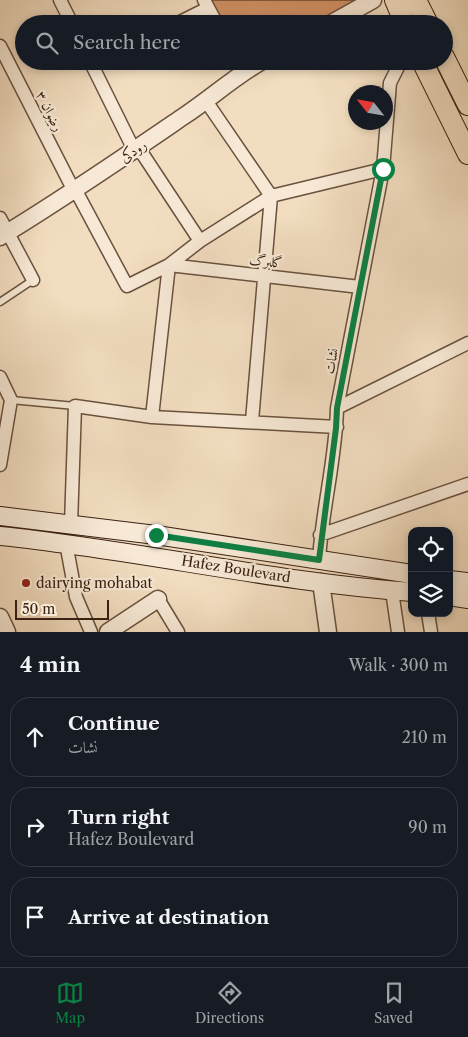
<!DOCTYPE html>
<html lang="en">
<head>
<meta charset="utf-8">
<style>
	:root { --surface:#171b24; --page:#242831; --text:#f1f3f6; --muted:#9ea1a6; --line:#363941; --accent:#0b8043 }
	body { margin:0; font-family:"Libre Caslon Text",Amiri,serif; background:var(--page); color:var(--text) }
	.controls { position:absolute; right:15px; bottom:15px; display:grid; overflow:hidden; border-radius:10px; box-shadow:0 2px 8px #0003 }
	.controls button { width:45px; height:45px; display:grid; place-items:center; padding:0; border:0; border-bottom:1px solid var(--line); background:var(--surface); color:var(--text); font:25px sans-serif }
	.compass { position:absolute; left:348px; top:85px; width:45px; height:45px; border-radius:50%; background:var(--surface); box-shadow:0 2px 8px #0003; rotate:301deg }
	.scale { position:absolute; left:15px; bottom:12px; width:94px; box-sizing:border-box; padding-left:5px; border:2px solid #3c2213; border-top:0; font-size:14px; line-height:18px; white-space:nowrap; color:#3c2213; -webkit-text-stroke:4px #f7e9d6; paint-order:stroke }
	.stop { position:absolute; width:15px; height:15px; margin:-11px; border:4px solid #0b8043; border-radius:50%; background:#fff }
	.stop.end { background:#0b8043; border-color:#fff; box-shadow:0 1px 5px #0008 }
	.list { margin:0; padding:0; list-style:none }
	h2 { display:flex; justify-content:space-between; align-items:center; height:65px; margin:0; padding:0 20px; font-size:21px }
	h2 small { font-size:16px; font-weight:400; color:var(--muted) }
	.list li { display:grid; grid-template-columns:32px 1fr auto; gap:15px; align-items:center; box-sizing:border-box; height:80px; margin:0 10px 10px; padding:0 10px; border:1px solid var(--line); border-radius:20px }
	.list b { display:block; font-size:19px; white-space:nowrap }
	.list p { margin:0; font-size:16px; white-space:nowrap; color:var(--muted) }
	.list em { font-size:16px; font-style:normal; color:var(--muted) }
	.icon { flex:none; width:28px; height:28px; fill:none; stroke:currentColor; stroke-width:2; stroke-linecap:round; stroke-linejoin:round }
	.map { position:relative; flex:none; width:468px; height:632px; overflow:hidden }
	.search { position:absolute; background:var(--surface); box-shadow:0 2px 8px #0003; left:15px; right:15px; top:15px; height:55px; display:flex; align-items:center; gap:12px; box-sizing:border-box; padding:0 18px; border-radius:28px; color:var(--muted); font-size:19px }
	.sheet { height:335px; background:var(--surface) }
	nav { display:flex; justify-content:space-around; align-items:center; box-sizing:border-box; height:70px; border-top:1px solid var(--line); background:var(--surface); font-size:14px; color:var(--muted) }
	nav a { display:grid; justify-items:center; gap:2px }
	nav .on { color:var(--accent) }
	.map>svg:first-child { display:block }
</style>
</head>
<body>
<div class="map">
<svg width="468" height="632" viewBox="0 0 468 632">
	<rect width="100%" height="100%" fill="#f2ddc0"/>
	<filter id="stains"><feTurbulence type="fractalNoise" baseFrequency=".004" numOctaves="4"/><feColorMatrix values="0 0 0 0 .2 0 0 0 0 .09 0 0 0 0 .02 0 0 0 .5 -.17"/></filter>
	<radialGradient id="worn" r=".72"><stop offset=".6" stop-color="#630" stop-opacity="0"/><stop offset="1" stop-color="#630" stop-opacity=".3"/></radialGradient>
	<!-- building -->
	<path fill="#cf8f64" stroke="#3c2213" d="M 210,0 L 357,0 L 314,24 L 222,24 Z"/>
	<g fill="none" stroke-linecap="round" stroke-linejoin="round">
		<!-- service casing -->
		<g stroke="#6a513e" stroke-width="9">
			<path id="service" d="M 0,302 L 33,280
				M 11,400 L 75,406"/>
		</g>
		<!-- minor casing -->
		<g stroke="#6a513e" stroke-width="15">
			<path id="minor" d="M 60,0 L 72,24
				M 204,0 L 217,24
				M 176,24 L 208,8
				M 0,46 L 73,189
				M 90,61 L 134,150
				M 237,61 L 243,72
				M 206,101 L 271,196 L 252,421
				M 138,147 L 200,241
				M 75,189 L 127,286 L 169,265 L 200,241 L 271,196 L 383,169
				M 0,218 L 33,280
				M 0,377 L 11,400 L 0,465
				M 337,408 L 468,343
				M 152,417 L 169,265 L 360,287
				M 71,524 L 75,406 L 152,417 L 337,427
				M 320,535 L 468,484
				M 66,543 L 76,597 L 91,632
				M 319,560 C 322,509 336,459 337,408 L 383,169 L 390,83 L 401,61
				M 392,591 L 398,632
				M 158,599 L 178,632
				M 428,613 L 431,632"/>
		</g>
		<!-- tertiary casing -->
		<g stroke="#6a513e" stroke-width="19">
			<path id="tertiary" d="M 330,24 L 373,0
				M 0,237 C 63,199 124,157 184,116 C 211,98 234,77 262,61
				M 321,582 L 328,632
				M 0,617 L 7,632
				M 108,632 L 158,599"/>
		</g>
		<!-- secondary casing -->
		<g stroke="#3c2213" stroke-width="20">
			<path id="secondary" d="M 0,516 L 156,535 L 412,574
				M 0,536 C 138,550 274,582 412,592
				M 449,580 L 468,582
				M 449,596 L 468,599"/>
		</g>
		<!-- primary casing -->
		<g stroke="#3c2213" stroke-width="22">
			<path id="primary" d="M 395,0 L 405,24
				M 416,0 L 428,24
				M 444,57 L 468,105
				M 422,61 L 468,154"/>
		</g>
		<!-- service -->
		<use href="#service" stroke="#f7e9d6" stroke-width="6"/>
		<!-- minor -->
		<use href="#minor" stroke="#f7e9d6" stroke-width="12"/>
		<!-- tertiary -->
		<use href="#tertiary" stroke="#f7e9d6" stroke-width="16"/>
		<!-- secondary -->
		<use href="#secondary" stroke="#f7e9d6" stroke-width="18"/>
		<!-- primary -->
		<use href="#primary" stroke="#f2ddc0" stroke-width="20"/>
	</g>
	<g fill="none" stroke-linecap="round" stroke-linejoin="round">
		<!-- route -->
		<path stroke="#0b8043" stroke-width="6" d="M 156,535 L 319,560 L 336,428 L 337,408 L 383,169"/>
	</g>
	<!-- markers -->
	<circle fill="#8f2418" stroke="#f7e9d6" stroke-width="2" cx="26" cy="583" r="5"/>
	<g text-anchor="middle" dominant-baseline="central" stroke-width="4.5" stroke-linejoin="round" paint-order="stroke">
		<!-- street labels -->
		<g font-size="14" fill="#3c2213" stroke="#f7e9d6">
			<text transform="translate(50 111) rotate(63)">رضوان ۳</text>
			<text transform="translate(133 151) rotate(-34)">رودکی</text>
			<text transform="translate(266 261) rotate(7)">گلبرگ</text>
			<text transform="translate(331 361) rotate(-79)">نشات</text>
			<text transform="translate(236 569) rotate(9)">Hafez Boulevard</text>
		</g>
		<!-- poi labels -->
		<g font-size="14" fill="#3c2213" stroke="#f7e9d6" text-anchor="start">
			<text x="36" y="583">dairying mohabat</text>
		</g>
	</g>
	<rect width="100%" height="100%" filter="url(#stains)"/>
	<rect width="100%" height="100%" fill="url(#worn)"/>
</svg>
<div class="controls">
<button><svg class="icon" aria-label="locate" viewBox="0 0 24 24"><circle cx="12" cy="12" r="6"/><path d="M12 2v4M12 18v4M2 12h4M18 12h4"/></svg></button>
<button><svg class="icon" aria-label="layers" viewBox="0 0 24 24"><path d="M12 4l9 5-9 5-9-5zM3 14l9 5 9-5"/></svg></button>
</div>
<svg class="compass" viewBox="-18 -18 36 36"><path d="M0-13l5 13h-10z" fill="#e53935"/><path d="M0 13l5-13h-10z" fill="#9ea1a6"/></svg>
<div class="scale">50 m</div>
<div class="stop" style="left:383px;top:169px"></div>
<div class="stop end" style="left:156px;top:535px"></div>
<div class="search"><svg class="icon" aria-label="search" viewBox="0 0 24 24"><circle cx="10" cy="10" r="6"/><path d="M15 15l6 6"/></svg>Search here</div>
</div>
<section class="sheet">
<h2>4 min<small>Walk · 300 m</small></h2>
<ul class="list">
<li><svg class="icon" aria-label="ahead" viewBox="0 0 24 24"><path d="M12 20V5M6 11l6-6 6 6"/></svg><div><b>Continue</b><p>نشات</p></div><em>210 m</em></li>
<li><svg class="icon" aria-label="right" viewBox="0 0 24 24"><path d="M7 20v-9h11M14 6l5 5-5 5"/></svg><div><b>Turn right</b><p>Hafez Boulevard</p></div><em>90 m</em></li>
<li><svg class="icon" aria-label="arrive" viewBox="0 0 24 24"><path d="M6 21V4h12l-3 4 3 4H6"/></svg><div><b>Arrive at destination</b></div></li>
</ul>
</section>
<nav>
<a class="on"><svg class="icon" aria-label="map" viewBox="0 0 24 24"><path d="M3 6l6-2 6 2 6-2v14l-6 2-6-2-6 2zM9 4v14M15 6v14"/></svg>Map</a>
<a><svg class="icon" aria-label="directions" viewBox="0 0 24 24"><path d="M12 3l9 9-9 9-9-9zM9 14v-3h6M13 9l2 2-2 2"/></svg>Directions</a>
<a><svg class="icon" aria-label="saved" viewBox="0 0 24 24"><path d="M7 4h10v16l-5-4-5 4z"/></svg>Saved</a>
</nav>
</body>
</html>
